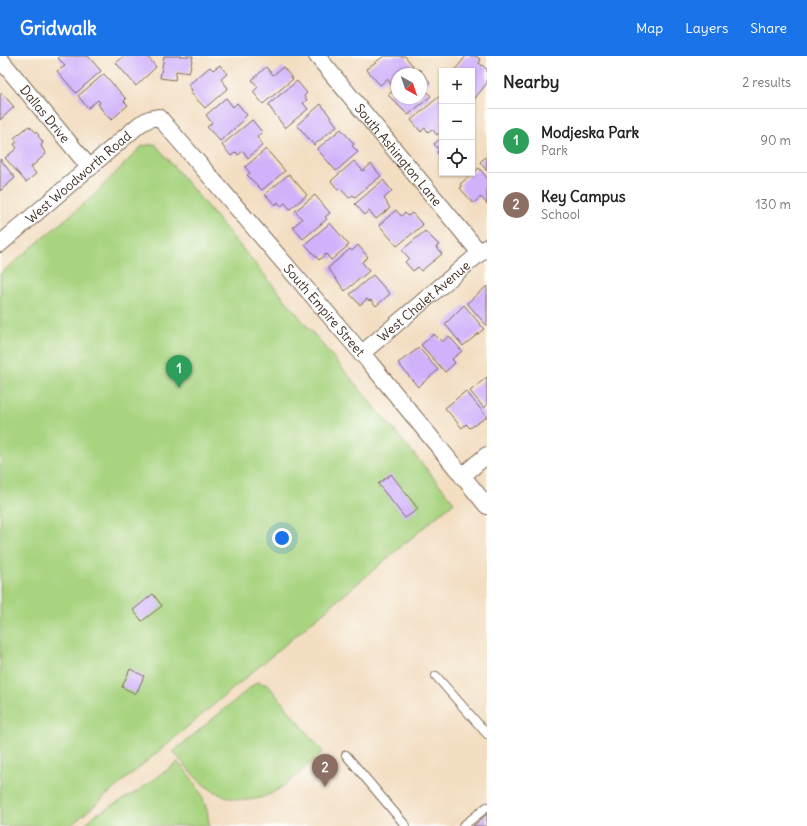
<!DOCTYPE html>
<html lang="en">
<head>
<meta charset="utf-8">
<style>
	:root { --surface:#fff; --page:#f2f2f2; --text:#222; --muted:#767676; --line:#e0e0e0; --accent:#1a73e8 }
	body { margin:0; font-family:Delius,sans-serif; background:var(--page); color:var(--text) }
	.controls { position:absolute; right:12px; top:12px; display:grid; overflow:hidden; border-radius:0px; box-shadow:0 1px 3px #0004 }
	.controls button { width:36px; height:36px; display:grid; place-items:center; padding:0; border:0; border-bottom:1px solid var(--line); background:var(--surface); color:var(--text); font:20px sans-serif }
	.compass { position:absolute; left:391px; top:12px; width:36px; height:36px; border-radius:50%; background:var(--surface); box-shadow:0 1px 3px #0004; rotate:140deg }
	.you { position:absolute; left:282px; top:482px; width:14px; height:14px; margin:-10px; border:3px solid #fff; border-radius:50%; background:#1a73e8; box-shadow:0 0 0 6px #1a73e833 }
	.badge { display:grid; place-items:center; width:26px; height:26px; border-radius:50%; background:var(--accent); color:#fff; font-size:13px; font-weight:700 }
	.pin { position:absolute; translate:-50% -33px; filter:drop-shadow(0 1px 2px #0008) }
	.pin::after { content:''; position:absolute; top:21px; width:14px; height:12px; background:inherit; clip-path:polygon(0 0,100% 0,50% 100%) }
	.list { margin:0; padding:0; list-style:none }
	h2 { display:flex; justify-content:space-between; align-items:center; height:52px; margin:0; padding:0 16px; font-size:17px }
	h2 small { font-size:13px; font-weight:400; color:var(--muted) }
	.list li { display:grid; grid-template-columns:26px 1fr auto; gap:12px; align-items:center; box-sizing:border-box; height:64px; padding:0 16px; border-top:1px solid var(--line) }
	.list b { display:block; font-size:15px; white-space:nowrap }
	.list p { margin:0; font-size:13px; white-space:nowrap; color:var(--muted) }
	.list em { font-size:13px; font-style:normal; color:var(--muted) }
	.icon { flex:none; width:22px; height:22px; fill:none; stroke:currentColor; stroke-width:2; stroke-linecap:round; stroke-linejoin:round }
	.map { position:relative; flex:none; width:487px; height:770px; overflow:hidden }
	header { display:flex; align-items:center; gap:24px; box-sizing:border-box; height:56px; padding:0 20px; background:var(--accent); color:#fff }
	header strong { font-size:19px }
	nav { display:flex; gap:22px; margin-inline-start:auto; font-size:14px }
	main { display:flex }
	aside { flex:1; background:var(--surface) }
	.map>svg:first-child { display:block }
</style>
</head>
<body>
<header>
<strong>Gridwalk</strong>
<nav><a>Map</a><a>Layers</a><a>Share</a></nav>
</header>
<main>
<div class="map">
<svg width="487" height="770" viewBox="0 0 487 770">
	<rect width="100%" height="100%" fill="#fdfcf7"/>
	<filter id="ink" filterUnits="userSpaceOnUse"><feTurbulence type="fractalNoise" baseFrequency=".025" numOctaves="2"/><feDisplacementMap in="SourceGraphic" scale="8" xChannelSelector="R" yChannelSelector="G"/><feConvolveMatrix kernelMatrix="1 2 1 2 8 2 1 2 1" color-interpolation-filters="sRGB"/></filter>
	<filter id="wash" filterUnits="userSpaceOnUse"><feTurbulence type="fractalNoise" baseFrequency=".012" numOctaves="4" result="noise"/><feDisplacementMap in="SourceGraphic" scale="16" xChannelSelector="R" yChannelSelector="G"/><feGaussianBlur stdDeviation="0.9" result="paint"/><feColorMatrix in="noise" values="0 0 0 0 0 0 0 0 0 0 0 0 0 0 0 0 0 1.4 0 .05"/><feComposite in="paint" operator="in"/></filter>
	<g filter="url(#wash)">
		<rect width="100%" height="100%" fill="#f3dec2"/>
		<!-- green -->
		<path fill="#a8d480" stroke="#727f4f" d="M 155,88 L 454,446 L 70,770 L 0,770 L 0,218 L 92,141 L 142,90 Z
			M 257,626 L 268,629 L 323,696 C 286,728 258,764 207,731 C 195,723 184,707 173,696 Z
			M 178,706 C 195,725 208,744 209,770 L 83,770 L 95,759 L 138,735 Z"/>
		<g id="blocks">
			<!-- building -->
			<path fill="#d0b2fb" d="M 61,0 L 88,0 L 101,15 L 76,37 L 57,15 L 65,10 L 58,2 Z
				M 124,0 L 147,0 L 156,11 L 136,30 L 116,7 Z
				M 164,0 L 193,0 L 189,17 L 176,15 L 175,24 L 160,22 Z
				M 384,0 L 405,0 L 413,10 L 406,18 L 397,18 L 397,25 L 392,29 L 387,23 L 380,29 L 366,13 Z
				M 466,0 L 476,0 L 481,4 L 479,7 L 487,13 L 487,27 L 472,46 L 472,15 L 455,14 Z
				M 220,9 L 227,18 L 221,23 L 228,32 L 205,52 L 190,36 L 192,34 L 188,29 L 210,11 L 213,14 Z
				M 266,11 L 273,19 L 283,11 L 293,23 L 263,48 L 253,36 L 258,31 L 252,24 Z
				M 419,13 L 430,26 L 423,31 L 431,40 L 408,59 L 388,39 L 397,32 L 397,42 L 421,42 L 421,18 L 413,18 Z
				M 104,18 L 126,43 L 124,45 L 128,49 L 111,64 L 102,54 L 98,48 L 100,47 L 98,44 L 88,52 L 78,40 Z
				M 297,25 L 307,37 L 304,40 L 307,44 L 303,47 L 308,53 L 285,72 L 268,49 Z
				M 2,37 L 14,51 L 0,64 L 0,39 Z
				M 441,39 L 442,75 L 437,79 L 432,73 L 428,76 L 425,72 L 421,76 L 411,64 Z
				M 226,42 L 233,51 L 237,47 L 247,59 L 243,63 L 244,64 L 220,85 L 207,71 L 212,67 L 206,59 Z
				M 321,48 L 337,70 L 314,89 L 297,69 Z
				M 252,64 L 262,76 L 257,81 L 263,89 L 248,102 L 243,95 L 238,99 L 236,96 L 231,100 L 222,89 Z
				M 29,70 L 39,79 L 38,80 L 43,86 L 41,90 L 46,98 L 31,111 L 36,118 L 26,126 L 5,102 L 17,92 L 14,88 L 17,86 L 14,82 Z
				M 341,73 L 354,88 L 352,90 L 358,96 L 336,115 L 317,93 Z
				M 442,81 L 442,102 L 437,96 L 439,94 L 434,88 Z
				M 266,93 L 285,115 L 262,134 L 247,119 L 250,117 L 245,111 Z
				M 487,100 L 487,115 L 480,106 Z
				M 0,103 L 15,122 L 0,135 Z
				M 354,105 L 363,115 L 371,108 L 381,120 L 355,141 L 353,139 L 349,142 L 340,132 L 338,134 L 331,125 Z
				M 479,112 L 487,122 L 487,148 L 481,141 L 473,147 L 460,132 L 462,131 L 460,128 Z
				M 289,118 L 307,139 L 290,153 L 285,147 L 281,150 L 278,146 L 275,149 L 265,138 Z
				M 383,124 L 392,135 L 384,142 L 390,152 L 376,163 L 369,155 L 365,159 L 355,148 Z
				M 315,139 L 330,157 L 325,161 L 327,163 L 303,183 L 293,171 L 302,163 L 295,155 Z
				M 396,154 L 401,160 L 405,157 L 408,160 L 412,157 L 423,169 L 397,190 L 379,169 Z
				M 330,167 L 349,189 L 331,204 L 326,198 L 319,204 L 305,188 Z
				M 425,175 L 439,189 L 436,191 L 442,198 L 421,215 L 418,211 L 413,215 L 405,206 L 409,202 L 402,194 Z
				M 358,189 L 368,201 L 362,206 L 369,215 L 345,235 L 328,212 L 350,193 L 352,195 Z
				M 373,219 L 390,238 L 376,250 L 371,244 L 369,245 L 367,243 L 360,249 L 350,238 Z
				M 487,230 L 487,270 L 467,247 Z
				M 464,249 L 484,273 L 463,290 L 445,268 Z
				M 434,278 L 442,286 L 449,280 L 462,295 L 452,303 L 455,307 L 445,316 L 421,289 Z
				M 419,292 L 438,314 L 418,331 L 398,307 Z
				M 487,321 L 487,349 L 484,352 L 470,335 Z
				M 466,335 L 487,361 L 470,372 L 466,368 L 462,372 L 445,352 Z
				M 391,418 L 418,453 L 405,462 L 378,428 Z
				M 153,538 L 162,550 L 142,565 L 133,554 Z
				M 130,613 L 144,620 L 136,638 L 122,631 Z
				M 487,758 L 487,770 L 473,770 Z"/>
		</g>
	</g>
	<g filter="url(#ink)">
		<use href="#blocks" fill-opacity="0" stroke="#7b6957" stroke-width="1"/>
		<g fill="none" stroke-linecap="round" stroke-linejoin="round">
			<!-- service casing -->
			<g stroke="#7b6957" stroke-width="10">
				<path id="service" d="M 436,620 L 487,678
					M 346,699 L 406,770
					M 463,770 L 487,751"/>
			</g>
			<!-- minor casing -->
			<g stroke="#7b6957" stroke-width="18">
				<g id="minor">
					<path id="s1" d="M 317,0 L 480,197"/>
					<path id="s2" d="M 0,3 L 90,112"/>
					<path id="s3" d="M 0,188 L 140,68 L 149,63 L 159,61 L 370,307 L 487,450"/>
					<path id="s4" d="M 361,298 L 487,191"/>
					<path d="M 462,420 L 487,399"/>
				</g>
			</g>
			<!-- service -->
			<use href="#service" stroke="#fff" stroke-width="8"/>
			<!-- minor -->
			<use href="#minor" stroke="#fff" stroke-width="16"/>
		</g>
	</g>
	<g text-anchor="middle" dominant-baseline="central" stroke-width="3" stroke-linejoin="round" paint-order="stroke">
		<!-- street labels -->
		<g font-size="13" fill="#3b2a1e" stroke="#fdfcf7">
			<text stroke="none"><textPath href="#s2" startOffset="71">Dallas Drive</textPath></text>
			<text stroke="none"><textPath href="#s1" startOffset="128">South Ashington Lane</textPath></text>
			<text stroke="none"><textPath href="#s3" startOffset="103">West Woodworth Road</textPath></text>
			<text stroke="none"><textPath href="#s4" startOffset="82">West Chalet Avenue</textPath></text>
			<text stroke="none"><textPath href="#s3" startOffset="459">South Empire Street</textPath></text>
		</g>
	</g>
</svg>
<div class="controls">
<button>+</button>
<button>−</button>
<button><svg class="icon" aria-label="locate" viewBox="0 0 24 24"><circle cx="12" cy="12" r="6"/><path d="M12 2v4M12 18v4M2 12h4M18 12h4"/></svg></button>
</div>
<svg class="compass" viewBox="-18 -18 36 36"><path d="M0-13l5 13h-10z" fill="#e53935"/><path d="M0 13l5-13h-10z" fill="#767676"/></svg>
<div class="you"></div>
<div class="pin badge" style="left:179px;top:332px;background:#2e9e5b">1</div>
<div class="pin badge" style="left:325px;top:731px;background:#8d6e63">2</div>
</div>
<aside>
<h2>Nearby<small>2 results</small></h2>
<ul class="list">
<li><span class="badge" style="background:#2e9e5b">1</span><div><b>Modjeska Park</b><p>Park</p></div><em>90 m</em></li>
<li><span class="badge" style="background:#8d6e63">2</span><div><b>Key Campus</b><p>School</p></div><em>130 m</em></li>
</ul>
</aside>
</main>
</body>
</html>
